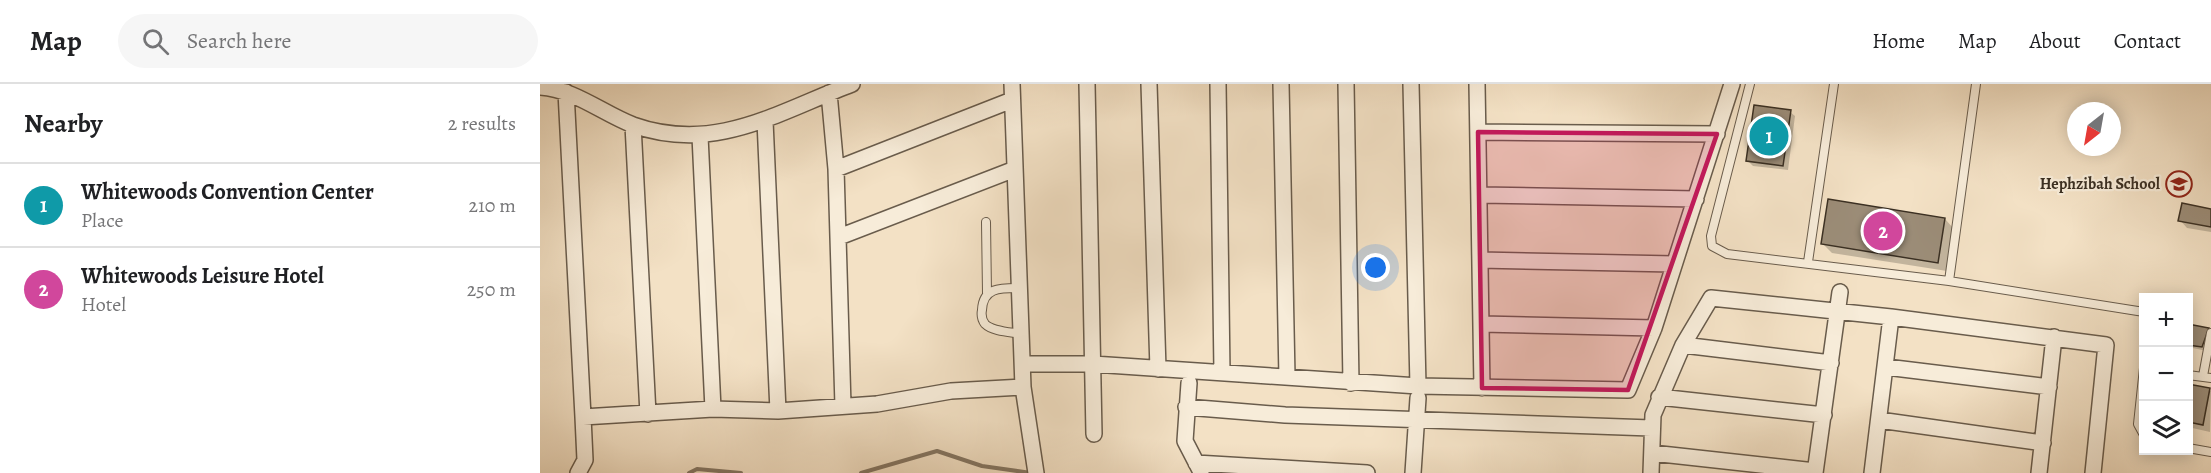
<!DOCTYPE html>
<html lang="en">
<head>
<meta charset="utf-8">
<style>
	:root { --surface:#fff; --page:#f6f6f6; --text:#202124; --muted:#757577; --line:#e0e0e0; --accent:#8f2418 }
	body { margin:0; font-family:Alegreya,serif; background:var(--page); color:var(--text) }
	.controls { position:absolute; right:18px; bottom:18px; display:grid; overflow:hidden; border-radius:0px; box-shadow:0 3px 15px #0003 }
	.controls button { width:54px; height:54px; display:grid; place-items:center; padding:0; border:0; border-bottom:2px solid var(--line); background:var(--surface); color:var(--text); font:30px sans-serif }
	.compass { position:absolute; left:1527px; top:18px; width:54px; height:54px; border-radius:50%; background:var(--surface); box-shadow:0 3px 15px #0003; rotate:211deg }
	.you { position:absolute; left:836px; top:184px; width:21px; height:21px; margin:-15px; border:4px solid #fff; border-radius:50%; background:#1a73e8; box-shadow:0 0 0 9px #1a73e833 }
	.badge { display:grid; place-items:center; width:39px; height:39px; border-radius:50%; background:var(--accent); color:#fff; font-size:20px; font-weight:700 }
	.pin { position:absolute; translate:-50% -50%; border:3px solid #fff; box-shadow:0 2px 6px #0006 }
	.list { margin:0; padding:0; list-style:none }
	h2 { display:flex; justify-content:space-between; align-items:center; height:78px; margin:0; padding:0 24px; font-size:26px }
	h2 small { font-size:20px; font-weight:400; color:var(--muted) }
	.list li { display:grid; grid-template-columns:39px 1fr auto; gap:18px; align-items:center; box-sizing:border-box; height:84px; padding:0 24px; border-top:2px solid var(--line) }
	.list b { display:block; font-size:22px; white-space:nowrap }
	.list p { margin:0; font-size:20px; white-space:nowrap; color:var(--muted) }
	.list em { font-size:20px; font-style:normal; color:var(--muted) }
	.icon { flex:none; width:33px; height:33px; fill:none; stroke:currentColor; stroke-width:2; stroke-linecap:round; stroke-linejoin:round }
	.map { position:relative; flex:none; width:1671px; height:389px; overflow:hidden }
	header { display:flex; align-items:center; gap:36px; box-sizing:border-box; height:84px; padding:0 30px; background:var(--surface); border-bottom:2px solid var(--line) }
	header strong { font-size:28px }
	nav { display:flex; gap:33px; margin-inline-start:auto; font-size:21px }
	.search { width:420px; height:54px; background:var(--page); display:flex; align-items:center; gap:15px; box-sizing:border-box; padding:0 21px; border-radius:33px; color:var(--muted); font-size:22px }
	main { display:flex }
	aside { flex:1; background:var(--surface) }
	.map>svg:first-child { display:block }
</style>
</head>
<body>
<header>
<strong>Map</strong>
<div class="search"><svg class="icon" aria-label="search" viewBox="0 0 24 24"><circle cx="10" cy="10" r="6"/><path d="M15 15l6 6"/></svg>Search here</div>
<nav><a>Home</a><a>Map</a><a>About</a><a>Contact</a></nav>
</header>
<main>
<aside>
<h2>Nearby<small>2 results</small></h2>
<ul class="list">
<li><span class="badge" style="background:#0f9aa8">1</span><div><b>Whitewoods Convention Center</b><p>Place</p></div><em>210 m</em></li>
<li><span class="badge" style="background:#d1479c">2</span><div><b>Whitewoods Leisure Hotel</b><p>Hotel</p></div><em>250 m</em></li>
</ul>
</aside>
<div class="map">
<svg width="1671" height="389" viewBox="0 0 1671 389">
	<rect width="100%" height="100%" fill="#f3e1c5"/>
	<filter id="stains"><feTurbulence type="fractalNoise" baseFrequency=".00333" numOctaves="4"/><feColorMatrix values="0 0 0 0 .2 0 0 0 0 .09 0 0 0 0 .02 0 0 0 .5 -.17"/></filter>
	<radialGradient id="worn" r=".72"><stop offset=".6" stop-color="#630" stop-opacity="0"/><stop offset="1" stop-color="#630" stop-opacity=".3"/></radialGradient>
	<!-- shadow -->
	<path fill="#0003" d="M 1250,28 L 1255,32 L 1248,86 L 1213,82 L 1208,77 Z
		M 1671,127 L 1671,148 L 1647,144 L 1640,136 Z
		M 1405,135 L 1414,145 L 1407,187 L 1292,169 L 1283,160 Z
		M 1649,241 L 1668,245 L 1671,248 L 1667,267 L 1648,263 Z
		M 1648,301 L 1671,307 L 1670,348 L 1648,343 Z"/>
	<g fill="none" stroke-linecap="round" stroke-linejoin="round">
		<!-- stream -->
		<path stroke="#847663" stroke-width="4" d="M 149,389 L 157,385 L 201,389
			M 321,389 L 397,367 L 442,382 L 491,389"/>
	</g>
	<!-- building -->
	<path fill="#9b8c77" stroke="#3b3023" stroke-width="1.5" d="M 1214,21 L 1251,26 L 1243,82 L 1206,77 Z
		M 1288,115 L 1405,134 L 1398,179 L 1281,160 Z
		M 1642,119 L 1671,125 L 1671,143 L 1638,137 Z
		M 1648,240 L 1669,244 L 1662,263 L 1648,261 Z
		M 1648,300 L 1670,304 L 1663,341 L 1648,338 Z"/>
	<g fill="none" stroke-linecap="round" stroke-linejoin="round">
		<!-- service casing -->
		<g stroke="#695c4c" stroke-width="10">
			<path id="service" d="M 1210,0 L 1171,152 L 1172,162 L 1187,170 L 1409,197 L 1604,228
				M 446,138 L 447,209
				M 1268,178 L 1294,0
				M 1409,197 L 1436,0
				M 480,204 C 461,204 443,203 442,226 C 441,231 442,236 445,240 C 453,248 472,248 482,250
				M 1604,284 L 1598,340 L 1604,351
				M 1648,291 L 1671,294
				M 1663,292 L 1671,249
				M 1648,364 L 1671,368"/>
		</g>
		<!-- minor casing -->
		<g stroke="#695c4c" stroke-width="18">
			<path id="minor" d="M 472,0 L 483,303 L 496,389
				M 547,0 L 554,350
				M 609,0 L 618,285
				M 678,0 L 682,288
				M 741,0 L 747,293
				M 806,0 L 811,299
				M 871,0 L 878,302
				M 937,0 L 942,304
				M 0,3 C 34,5 62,29 93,41 C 175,70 238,28 312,0
				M 26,8 L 43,333 L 45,376 L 38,389
				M 289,9 L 296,85 L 303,322
				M 225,37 L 238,327
				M 93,41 L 108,330
				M 938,48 L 1177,50
				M 160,52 L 173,325
				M 296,85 L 472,16
				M 940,111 L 1156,115
				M 299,153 L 475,85
				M 940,176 L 1134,180
				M 942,240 L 1114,244
				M 1143,261 L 1291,279
				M 483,280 L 553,280 L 878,302 L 1088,306 L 1114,244 L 1192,0
				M 1346,283 L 1509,303
				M 649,299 L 645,357 L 661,388
				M 1119,313 L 1284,331
				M 646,323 L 745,331 L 1111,344
				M 43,333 L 173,325 L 238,327 L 337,320 L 411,307 L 483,303
				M 1339,336 L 1503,359
				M 1112,369 L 1275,387
				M 656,379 L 827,389
				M 873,389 L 878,314
				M 1111,389 L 1113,331 L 1143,261 L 1171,214 L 1351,233 L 1566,261 L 1553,389
				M 1275,389 L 1300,208
				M 1332,389 L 1351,233
				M 1499,389 L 1514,253"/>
		</g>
		<!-- service -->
		<use href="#service" stroke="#f7ecd9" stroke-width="8"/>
		<!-- minor -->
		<use href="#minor" stroke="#f7ecd9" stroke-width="15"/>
	</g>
	<!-- marked area -->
	<path fill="#c2185b" fill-opacity="0.2" stroke="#c2185b" stroke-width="4.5" stroke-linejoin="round" d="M 938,48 L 1177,50 L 1088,306 L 942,304 Z"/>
	<!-- icons -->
	<defs>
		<g id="school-ring" transform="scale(1.35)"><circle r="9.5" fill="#f7ecd9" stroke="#8f2418" stroke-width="1.5"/><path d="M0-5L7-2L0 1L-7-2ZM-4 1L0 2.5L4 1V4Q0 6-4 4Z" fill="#8f2418"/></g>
	</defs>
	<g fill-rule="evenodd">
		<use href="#school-ring" x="1639" y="100"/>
	</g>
	<g text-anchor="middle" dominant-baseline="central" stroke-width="4.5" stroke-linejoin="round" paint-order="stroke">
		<!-- poi labels -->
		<g font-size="16" font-weight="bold" fill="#3b3023" stroke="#f7ecd9" text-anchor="end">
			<text x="1620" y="100">Hephzibah School</text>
		</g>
	</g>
	<rect width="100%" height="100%" filter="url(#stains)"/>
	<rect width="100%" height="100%" fill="url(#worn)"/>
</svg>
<div class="controls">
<button>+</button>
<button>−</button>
<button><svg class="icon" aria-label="layers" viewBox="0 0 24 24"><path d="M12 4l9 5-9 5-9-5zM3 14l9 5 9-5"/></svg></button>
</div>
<svg class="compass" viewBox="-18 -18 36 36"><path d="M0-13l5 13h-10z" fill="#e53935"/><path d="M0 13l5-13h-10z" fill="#757577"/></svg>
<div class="you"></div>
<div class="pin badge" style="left:1229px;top:52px;background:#0f9aa8">1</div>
<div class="pin badge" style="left:1343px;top:147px;background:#d1479c">2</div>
</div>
</main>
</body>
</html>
